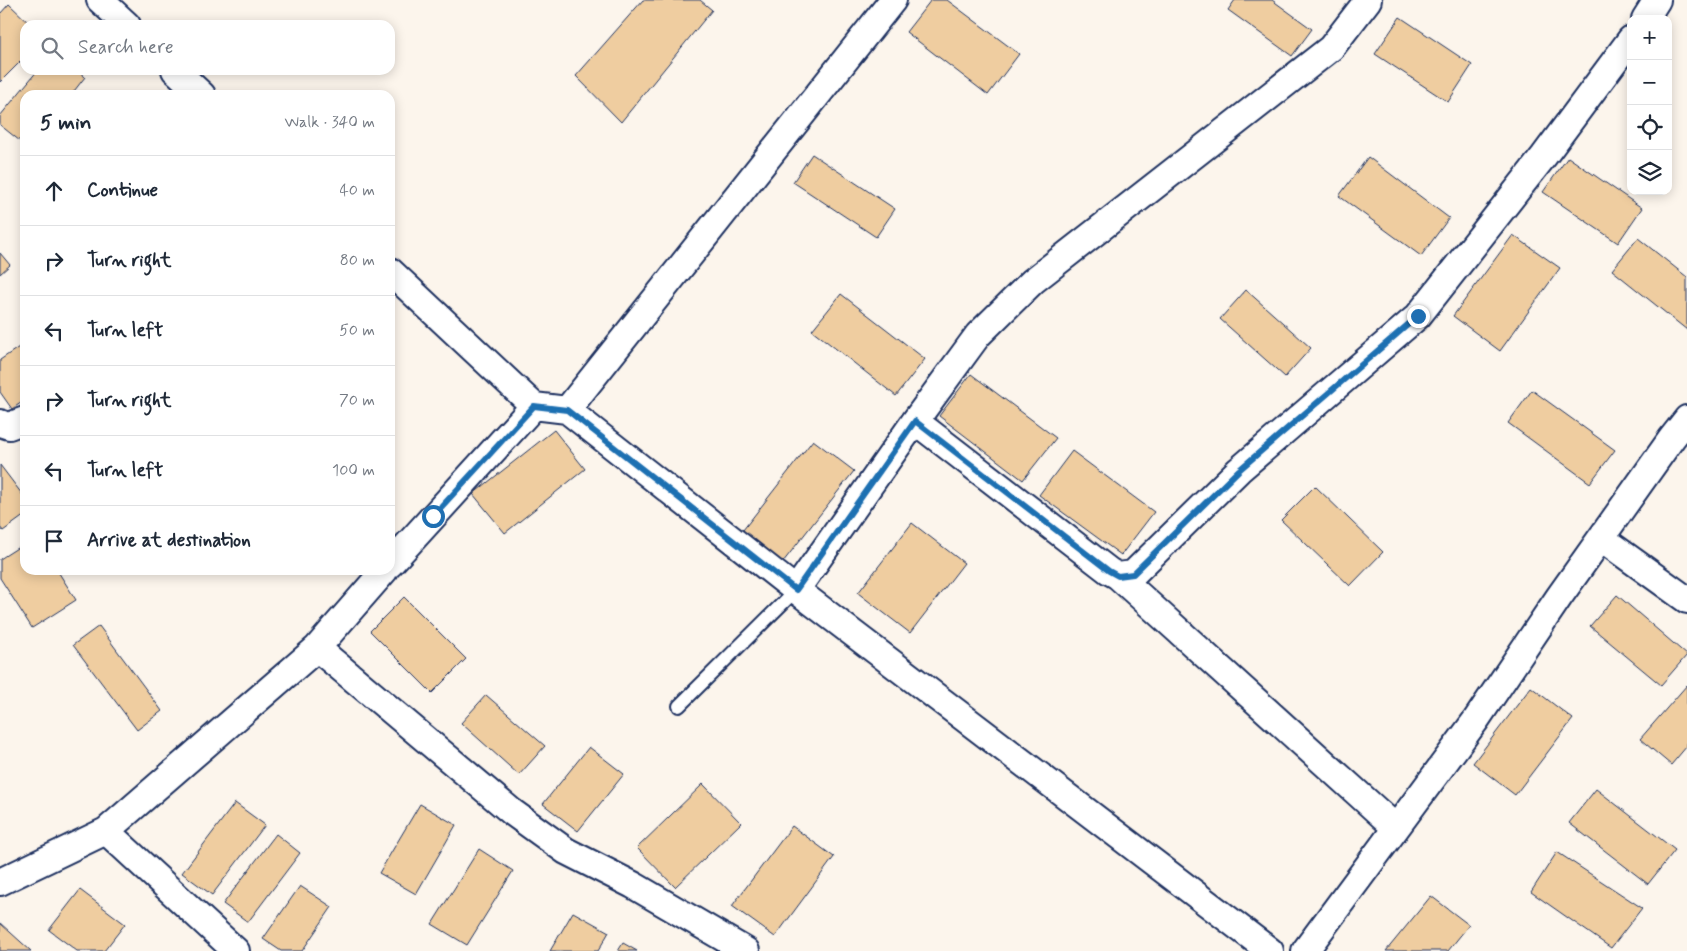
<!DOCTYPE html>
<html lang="en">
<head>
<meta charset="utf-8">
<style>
	:root { --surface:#fff; --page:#f6f6f7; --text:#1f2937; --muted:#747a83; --line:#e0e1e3 }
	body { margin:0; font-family:Mynerve,sans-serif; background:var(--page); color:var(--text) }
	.controls { position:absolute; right:15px; top:15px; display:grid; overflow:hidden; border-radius:10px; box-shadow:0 2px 12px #0003 }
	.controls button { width:45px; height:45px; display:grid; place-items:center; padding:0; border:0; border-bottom:1px solid var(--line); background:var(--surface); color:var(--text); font:25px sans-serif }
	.stop { position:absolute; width:15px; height:15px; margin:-11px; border:4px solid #1f6fb2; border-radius:50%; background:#fff }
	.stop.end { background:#1f6fb2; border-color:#fff; box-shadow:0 1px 5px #0008 }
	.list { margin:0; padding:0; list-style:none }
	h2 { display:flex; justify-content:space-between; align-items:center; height:65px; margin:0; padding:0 20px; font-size:21px }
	h2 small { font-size:16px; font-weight:400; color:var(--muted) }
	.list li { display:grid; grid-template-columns:32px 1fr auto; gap:15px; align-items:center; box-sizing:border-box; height:70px; padding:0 20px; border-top:1px solid var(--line) }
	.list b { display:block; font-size:19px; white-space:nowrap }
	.list em { font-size:16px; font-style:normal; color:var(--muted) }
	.icon { flex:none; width:28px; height:28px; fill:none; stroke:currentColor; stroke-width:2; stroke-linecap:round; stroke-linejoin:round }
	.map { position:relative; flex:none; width:1687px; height:951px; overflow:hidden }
	.search { position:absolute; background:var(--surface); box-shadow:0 2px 12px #0003; left:20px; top:20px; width:375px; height:55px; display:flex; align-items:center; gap:12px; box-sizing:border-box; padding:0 18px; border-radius:15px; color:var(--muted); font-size:19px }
	.panel { position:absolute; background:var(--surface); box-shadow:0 2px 12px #0003; left:20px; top:90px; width:375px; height:485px; border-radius:15px }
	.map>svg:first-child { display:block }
</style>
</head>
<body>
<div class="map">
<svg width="1687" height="951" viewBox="0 0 1687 951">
	<rect width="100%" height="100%" fill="#fcf5ec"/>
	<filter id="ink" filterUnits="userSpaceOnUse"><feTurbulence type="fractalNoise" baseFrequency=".02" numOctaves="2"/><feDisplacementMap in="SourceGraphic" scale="10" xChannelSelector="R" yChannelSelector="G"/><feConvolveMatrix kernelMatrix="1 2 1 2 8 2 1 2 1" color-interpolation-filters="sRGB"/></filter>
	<g filter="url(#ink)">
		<!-- building -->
		<path fill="#efcda0" stroke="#1b2f5e" d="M 643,0 L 700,0 L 712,10 L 621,122 L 576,76 Z
			M 931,0 L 947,0 L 1019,54 L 988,95 L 906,32 Z
			M 1235,0 L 1272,0 L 1312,29 L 1292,56 L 1228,10 Z
			M 9,4 L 31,25 L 25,25 L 25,57 L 0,82 L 0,14 Z
			M 1400,17 L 1472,65 L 1448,102 L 1375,54 Z
			M 38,70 L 77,70 L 85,77 L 71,95 L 25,95 L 25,145 L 0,125 L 0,116 Z
			M 812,154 L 895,209 L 876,237 L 793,182 Z
			M 1368,157 L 1449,218 L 1421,256 L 1339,196 Z
			M 1568,157 L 1642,208 L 1618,243 L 1543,192 Z
			M 1513,235 L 1560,268 L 1500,351 L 1453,316 Z
			M 1638,238 L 1687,277 L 1687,330 L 1612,270 Z
			M 0,253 L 10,265 L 0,274 Z
			M 1246,290 L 1311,348 L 1285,377 L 1220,319 Z
			M 841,294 L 925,359 L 896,396 L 812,330 Z
			M 25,343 L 25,400 L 12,409 L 0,392 L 0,360 Z
			M 971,374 L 1056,438 L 1023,480 L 939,416 Z
			M 1532,390 L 1615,450 L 1590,483 L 1508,423 Z
			M 554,430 L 585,469 L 505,533 L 473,494 Z
			M 813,440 L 854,471 L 776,571 L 736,539 Z
			M 1072,451 L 1154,512 L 1121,555 L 1039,495 Z
			M 0,465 L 25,498 L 25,515 L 3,531 L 0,527 Z
			M 1315,486 L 1383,552 L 1350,586 L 1281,520 Z
			M 912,523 L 964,563 L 910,633 L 858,593 Z
			M 25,543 L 25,570 L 57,570 L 76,600 L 32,628 L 0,578 L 0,559 Z
			M 1617,595 L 1687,655 L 1661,685 L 1590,626 Z
			M 404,597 L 466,659 L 432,693 L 370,631 Z
			M 99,626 L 162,711 L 137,730 L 73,645 Z
			M 1687,685 L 1687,746 L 1671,765 L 1640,739 Z
			M 1531,687 L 1573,719 L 1515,795 L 1473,763 Z
			M 486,695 L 545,746 L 519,775 L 461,723 Z
			M 589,747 L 624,774 L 578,831 L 543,804 Z
			M 703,784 L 741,823 L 675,887 L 637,848 Z
			M 1596,789 L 1675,850 L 1648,884 L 1569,823 Z
			M 235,803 L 265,825 L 212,895 L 182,873 Z
			M 420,804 L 456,825 L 416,894 L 379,873 Z
			M 792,826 L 834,857 L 775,937 L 732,906 Z
			M 276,834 L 300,853 L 248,922 L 223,904 Z
			M 479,849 L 513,871 L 467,945 L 432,924 Z
			M 1557,852 L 1642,908 L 1611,948 L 1531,892 Z
			M 300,886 L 332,907 L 302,951 L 281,951 L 263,939 Z
			M 80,890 L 125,924 L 104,951 L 77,951 L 49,930 Z
			M 1431,896 L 1469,925 L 1448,951 L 1386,951 Z
			M 573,912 L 609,932 L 598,951 L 550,951 Z
			M 0,923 L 31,951 L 0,951 Z
			M 623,943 L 637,951 L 618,951 Z"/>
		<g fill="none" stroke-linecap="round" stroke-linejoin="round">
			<!-- service casing -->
			<g stroke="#1b2f5e" stroke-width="16">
				<path id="service" d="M 679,706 L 796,590"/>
			</g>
			<!-- minor casing -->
			<g stroke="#1b2f5e" stroke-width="30">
				<path id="minor" d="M 100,0 L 127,25
					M 1645,19 L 1657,0
					M 175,70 L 202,95
					M 390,271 L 534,406 L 567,410 L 796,590 L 1270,951
					M 567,410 L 893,0
					M 915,421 L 1109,571 L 1118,576 L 1396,828
					M 0,423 L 9,426 L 25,420
					M 1601,538 L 1687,600
					M 390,564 L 534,406
					M 1118,576 L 1133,574 L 1239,470 L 1418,316 L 1544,156 L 1631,39
					M 796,590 L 915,421 L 978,335 L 1033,281 L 1331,48 L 1368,0
					M 317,648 L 512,812 L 566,851 L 633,885 L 746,951
					M 106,831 L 236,951
					M 0,882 L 106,831 L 317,648 L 385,570
					M 1305,951 L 1476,720 L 1559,597 L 1672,438 L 1687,419"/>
			</g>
			<!-- service -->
			<use href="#service" stroke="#fff" stroke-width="12"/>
			<!-- minor -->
			<use href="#minor" stroke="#fff" stroke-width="26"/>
		</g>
	</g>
	<g fill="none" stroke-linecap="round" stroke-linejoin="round" filter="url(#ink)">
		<!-- route -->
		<path stroke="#1f6fb2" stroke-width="6" d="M 433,516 L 534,406 L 567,410 L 796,590 L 915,421 L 1109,571 L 1118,576 L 1133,574 L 1239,470 L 1418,316"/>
	</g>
</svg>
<div class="controls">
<button>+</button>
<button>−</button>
<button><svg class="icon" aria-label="locate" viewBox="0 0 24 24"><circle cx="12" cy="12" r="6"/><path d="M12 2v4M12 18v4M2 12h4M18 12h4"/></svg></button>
<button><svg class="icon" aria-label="layers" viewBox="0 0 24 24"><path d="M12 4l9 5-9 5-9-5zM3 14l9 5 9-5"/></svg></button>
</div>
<div class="stop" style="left:433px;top:516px"></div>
<div class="stop end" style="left:1418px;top:316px"></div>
<div class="search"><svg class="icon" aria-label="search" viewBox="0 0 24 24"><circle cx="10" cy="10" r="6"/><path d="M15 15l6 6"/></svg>Search here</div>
<section class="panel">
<h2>5 min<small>Walk · 340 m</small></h2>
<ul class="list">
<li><svg class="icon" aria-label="ahead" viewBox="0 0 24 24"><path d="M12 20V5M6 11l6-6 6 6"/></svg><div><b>Continue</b></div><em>40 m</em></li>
<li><svg class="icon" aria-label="right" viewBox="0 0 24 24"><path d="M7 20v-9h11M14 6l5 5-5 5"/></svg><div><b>Turn right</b></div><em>80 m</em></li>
<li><svg class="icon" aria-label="left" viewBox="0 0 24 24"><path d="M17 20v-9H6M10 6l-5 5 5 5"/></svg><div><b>Turn left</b></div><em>50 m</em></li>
<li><svg class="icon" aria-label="right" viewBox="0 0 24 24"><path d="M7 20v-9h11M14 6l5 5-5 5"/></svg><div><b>Turn right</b></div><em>70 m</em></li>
<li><svg class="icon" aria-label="left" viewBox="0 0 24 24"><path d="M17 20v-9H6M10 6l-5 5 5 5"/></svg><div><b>Turn left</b></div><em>100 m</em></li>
<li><svg class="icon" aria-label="arrive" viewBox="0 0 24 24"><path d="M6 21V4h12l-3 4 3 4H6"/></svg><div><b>Arrive at destination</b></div></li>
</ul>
</section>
</div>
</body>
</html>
